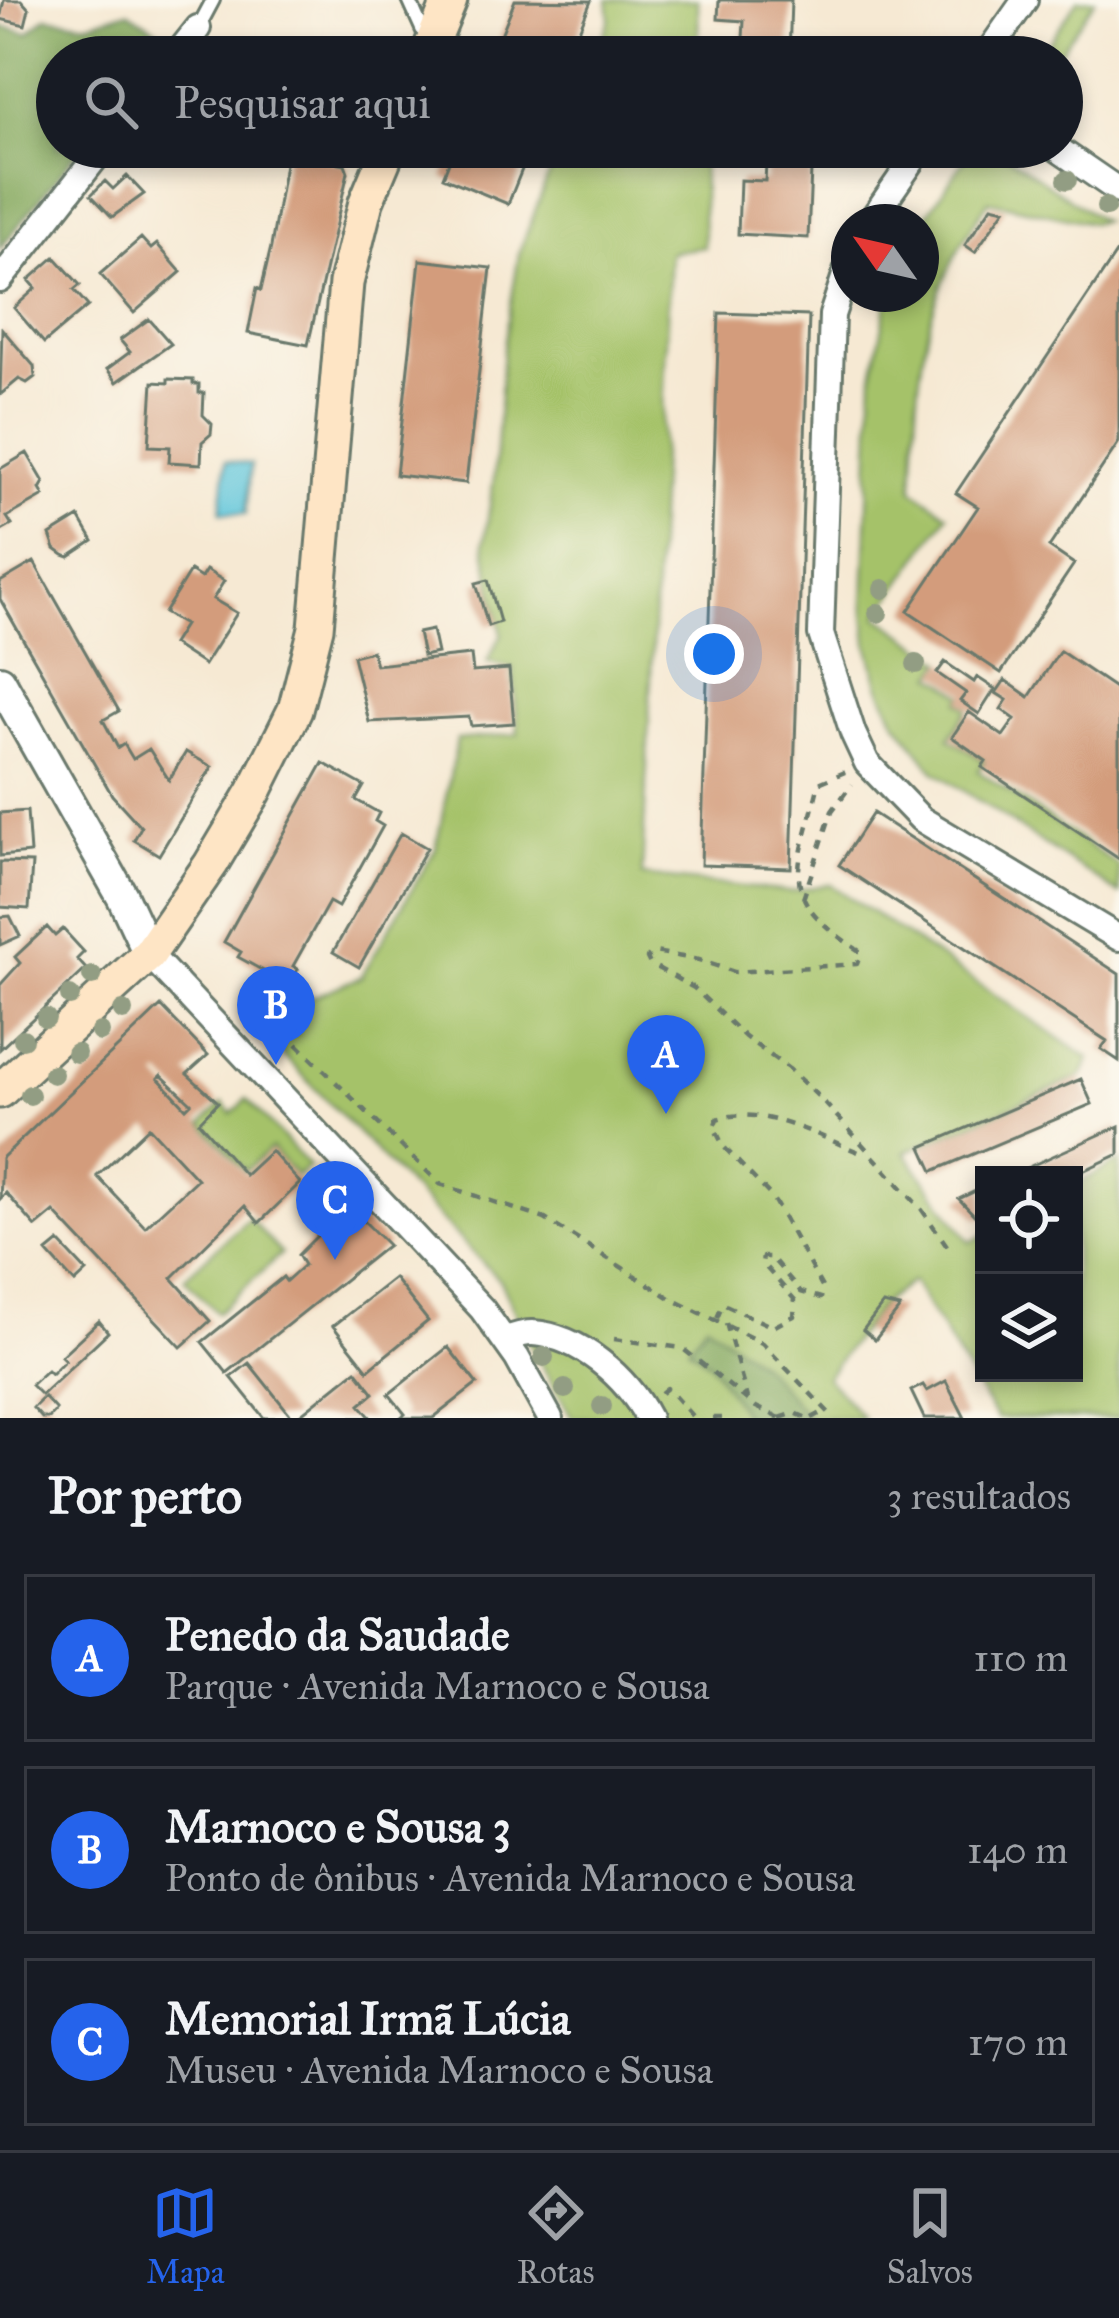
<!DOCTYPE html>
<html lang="pt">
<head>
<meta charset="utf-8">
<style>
	:root { --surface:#171b24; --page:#242831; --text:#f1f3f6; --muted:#9ea1a6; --line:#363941; --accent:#2563eb }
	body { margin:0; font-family:"IM FELL Great Primer",serif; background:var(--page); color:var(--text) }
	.controls { position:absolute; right:36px; bottom:36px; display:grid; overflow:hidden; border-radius:0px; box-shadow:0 6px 18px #0003 }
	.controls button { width:108px; height:108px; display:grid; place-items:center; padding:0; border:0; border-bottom:3px solid var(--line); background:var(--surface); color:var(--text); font:60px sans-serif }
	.compass { position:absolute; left:831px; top:204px; width:108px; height:108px; border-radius:50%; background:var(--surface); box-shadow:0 6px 18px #0003; rotate:304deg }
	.you { position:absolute; left:714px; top:654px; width:42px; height:42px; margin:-30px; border:9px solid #fff; border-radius:50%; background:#1a73e8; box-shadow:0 0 0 18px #1a73e833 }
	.badge { display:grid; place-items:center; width:78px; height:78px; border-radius:50%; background:var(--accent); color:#fff; font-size:39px; font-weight:700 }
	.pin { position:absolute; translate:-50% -99px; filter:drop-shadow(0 3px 6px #0008) }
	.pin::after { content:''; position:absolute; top:63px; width:42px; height:36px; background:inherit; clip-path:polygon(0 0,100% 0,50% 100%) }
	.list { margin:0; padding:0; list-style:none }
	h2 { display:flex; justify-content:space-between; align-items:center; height:156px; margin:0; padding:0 48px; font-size:51px }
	h2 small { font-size:39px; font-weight:400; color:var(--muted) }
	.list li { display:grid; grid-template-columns:78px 1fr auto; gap:36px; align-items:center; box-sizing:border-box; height:168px; margin:0 24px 24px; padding:0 24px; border:3px solid var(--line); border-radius:0px }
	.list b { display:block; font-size:45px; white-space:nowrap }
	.list p { margin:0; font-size:39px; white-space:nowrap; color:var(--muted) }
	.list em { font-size:39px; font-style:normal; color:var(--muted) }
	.icon { flex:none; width:66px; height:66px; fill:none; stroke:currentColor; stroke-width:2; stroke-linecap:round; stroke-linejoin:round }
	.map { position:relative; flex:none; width:1119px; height:1418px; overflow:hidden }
	.search { position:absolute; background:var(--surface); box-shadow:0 6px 18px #0003; left:36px; right:36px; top:36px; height:132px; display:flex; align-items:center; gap:30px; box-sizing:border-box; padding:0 42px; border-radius:66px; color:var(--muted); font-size:45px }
	.sheet { height:732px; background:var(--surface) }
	nav { display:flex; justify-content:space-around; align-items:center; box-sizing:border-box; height:168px; border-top:3px solid var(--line); background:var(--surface); font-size:33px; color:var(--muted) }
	nav a { display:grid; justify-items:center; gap:6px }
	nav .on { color:var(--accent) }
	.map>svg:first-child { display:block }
</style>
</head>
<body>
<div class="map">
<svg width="1119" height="1418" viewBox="0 0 1119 1418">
	<rect width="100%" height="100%" fill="#fbf7ec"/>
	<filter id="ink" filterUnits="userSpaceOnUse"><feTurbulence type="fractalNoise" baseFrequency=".00833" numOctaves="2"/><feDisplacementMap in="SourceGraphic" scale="24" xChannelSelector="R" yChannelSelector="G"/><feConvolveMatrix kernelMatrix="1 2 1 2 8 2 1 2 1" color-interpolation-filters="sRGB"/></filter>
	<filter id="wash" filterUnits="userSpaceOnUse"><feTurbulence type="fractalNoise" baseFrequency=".004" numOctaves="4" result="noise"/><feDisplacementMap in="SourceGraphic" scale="48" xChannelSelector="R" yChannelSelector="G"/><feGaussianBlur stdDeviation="2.7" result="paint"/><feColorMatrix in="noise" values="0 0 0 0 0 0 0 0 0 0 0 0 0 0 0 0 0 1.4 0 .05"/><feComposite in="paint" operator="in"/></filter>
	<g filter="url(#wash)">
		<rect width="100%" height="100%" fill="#f6e9d3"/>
		<!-- green -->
		<path fill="#a5c269" stroke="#62804e" stroke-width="3" d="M 608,0 L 698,0 L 699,57 L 595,57 L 610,19 Z
			M 1078,0 L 1095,0 L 1056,57 L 1038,57 Z
			M 559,147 L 702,147 L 704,247 L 670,252 L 642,876 L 790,892 L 830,884 L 1090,1059 L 1082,1076 L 905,1152 L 970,1242 L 984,1235 L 984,1373 L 1074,1373 L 1074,1186 L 1119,1161 L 1119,1418 L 996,1418 L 912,1281 L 881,1304 L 826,1377 L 863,1418 L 572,1418 L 533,1350 L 500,1281 L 266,1037 L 297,1034 L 287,1027 L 296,1004 L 361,977 L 436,848 L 457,740 L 518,734 L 513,668 L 487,662 L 502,634 L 484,544 L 494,478 L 503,352 L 519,254 Z
			M 973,147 L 994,147 L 1102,221 L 1091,223 L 989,201 C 917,299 918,374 913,489 L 948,514 L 878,616 L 943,661 L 934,675 L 963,695 L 959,702 L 968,709 L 949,738 L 984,761 L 978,771 L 1119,866 L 1119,894 L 934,771 L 894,718 L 879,685 L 868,644 L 864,603 L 873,375 L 889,294 L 921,294 L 921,224 Z
			M 247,1099 L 309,1166 L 297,1176 L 271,1148 L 245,1171 L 203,1124 L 223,1103 L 232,1114 Z
			M 249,1218 L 281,1254 L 217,1313 L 184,1278 Z"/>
		<!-- forest -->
		<path fill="#84a85d" stroke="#527248" stroke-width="3" d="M 128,11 L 168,37 L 151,57 L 57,57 L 57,147 L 81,147 L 0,249 L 0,26 L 28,33 L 46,17 L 89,23 Z
			M 706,1323 L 761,1364 L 809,1418 L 746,1418 L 710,1363 L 688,1347 Z"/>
		<!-- water -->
		<path fill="#5dc5da" stroke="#3e8187" stroke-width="3" d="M 226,461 L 251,464 L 246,514 L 221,512 Z"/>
		<g id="blocks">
			<!-- building -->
			<path fill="#d39c7c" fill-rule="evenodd" d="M 4,0 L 21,0 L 29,9 L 25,25 L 0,19 Z
				M 515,0 L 591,1 L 568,57 L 492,57 Z
				M 719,0 L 791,0 L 789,57 L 742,57 L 744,21 L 718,19 Z
				M 455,147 L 531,147 L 508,204 L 443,177 Z
				M 767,147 L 812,147 L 808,238 L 738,234 L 740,180 L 765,181 Z
				M 287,152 L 345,164 L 348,172 L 308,345 L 248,333 L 257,288 L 261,290 L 271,247 Z
				M 127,176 L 144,194 L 112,217 L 91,195 L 105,181 L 113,189 Z
				M 992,206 L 1005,209 L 975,252 L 965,245 Z
				M 141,238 L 151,249 L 157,244 L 181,272 L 134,313 L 100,274 Z
				M 1119,249 L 1119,442 L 1049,547 L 1074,564 L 1001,673 L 908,611 L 978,507 L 956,493 Z
				M 55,257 L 80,285 L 74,290 L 88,306 L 44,343 L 14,308 L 36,288 L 29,280 Z
				M 420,260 L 491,268 L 466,483 L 396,475 Z
				M 719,313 L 809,316 L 791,868 L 701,865 Z
				M 149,319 L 171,344 L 117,382 L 107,369 L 130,352 L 120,340 Z
				M 2,329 L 34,366 L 35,377 L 27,383 L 19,379 L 0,395 Z
				M 168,379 L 193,380 L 193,384 L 199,384 L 199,393 L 204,393 L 203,415 L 212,424 L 211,434 L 202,442 L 201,464 L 169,462 L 170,447 L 149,446 L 153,382 L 168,383 Z
				M 27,453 L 44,482 L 40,489 L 44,496 L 7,517 L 12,525 L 0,532 L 0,469 Z
				M 79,517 L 93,541 L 69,557 L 63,555 L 55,549 L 50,535 Z
				M 34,562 L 119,711 L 103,720 L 118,748 L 124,744 L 133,759 L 149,749 L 169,780 L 186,752 L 212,767 L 159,855 L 134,840 L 141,827 L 112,795 L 0,599 L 0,582 Z
				M 206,570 L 224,581 L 213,599 L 237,613 L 204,665 L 172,644 L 184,625 L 164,613 L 190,571 L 201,578 Z
				M 488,580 L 500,622 L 488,626 L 476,583 Z
				M 432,630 L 437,653 L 423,656 L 418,633 Z
				M 372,651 L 376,665 L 471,655 L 473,672 L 509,669 L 514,723 L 471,726 L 469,717 L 369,722 L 353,656 Z
				M 1060,651 L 1119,691 L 1119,859 L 982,767 L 986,761 L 952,737 L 969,712 L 1003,736 L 1015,719 L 1001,709 L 1007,700 L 996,693 L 1005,680 L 1029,697 Z
				M 945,662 L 974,682 L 977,677 L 995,689 L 979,714 L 960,701 L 966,693 L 937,673 Z
				M 323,763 L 364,786 L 356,800 L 379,813 L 375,821 L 383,826 L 338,907 L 329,902 L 293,966 L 298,969 L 289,985 L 238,957 L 241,952 L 224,942 Z
				M 27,811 L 30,853 L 0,856 L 0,813 Z
				M 873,813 L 1119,974 L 1119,1061 L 1101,1049 L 1107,1041 L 839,865 Z
				M 401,833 L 427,848 L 359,967 L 333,952 Z
				M 0,862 L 32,863 L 29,909 L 0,907 Z
				M 10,916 L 20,936 L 0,945 L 0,917 Z
				M 47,927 L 55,936 L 63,929 L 84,952 L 77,959 L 86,969 L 0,1049 L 0,985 L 20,963 L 15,957 Z
				M 161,1006 L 208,1055 L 187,1074 L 218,1102 L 199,1122 L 245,1175 L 271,1151 L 300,1183 L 259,1223 L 245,1206 L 172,1278 L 210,1321 L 181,1347 L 54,1212 L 36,1227 L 6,1193 L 0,1199 L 2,1158 ZM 161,1075 L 191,1103 L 186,1108 L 158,1078 ZM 149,1127 L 197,1179 L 145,1227 L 97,1176 Z
				M 1081,1079 L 1092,1104 L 933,1171 L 922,1147 Z
				M 1119,1126 L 1119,1154 L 1074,1175 L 1011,1175 Z
				M 984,1187 L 984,1217 L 978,1219 L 959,1199 Z
				M 348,1205 L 388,1245 L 227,1373 L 202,1342 L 283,1277 L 286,1281 L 304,1265 L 298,1255 Z
				M 59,1242 L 87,1272 L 75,1283 L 47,1252 Z
				M 394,1278 L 428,1321 L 368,1370 L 333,1326 Z
				M 883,1304 L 900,1308 L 875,1340 L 863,1330 Z
				M 99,1321 L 108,1332 L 41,1395 L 31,1385 L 47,1370 L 51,1374 L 65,1360 L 61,1356 Z
				M 448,1347 L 477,1384 L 433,1418 L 400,1418 L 405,1414 L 389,1394 Z
				M 249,1363 L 293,1418 L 264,1418 L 231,1377 Z
				M 356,1370 L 374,1393 L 360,1405 L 371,1418 L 296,1418 Z
				M 946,1381 L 965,1418 L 924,1418 L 911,1391 L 923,1385 L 927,1391 Z
				M 44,1397 L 56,1410 L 49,1418 L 42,1418 L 33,1408 Z"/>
		</g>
	</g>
	<g filter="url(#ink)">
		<use href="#blocks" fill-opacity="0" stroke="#6a796c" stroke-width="3"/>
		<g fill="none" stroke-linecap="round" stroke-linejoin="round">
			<!-- service casing -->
			<g stroke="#6a796c" stroke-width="18">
				<path id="service" d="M 409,0 L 428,42
					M 198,28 L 213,0"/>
			</g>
			<!-- minor casing -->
			<g stroke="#6a796c" stroke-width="30">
				<path id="minor" d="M 175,57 L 198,28
					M 985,57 L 1025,0
					M 1055,147 L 1119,191
					M 870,222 L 922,147
					M 849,263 L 832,315 L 821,634 L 853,733 L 867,763 L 921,819 L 1119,938
					M 0,280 L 104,147
					M 149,954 L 482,1309 L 517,1358 L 550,1418
					M 505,1339 C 514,1337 524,1332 533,1333 C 580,1336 627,1378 648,1418"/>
			</g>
			<!-- tertiary casing -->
			<g stroke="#6a796c" stroke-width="36">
				<path id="tertiary" d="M 0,681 L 122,896 L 149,954"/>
			</g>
			<!-- secondary casing -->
			<g stroke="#6a796c" stroke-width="39">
				<path id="secondary" d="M 427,57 L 450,0
					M 0,1091 L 149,954 L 211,864 L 254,792 L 295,710 L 316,628 L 346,283 L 366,202 L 389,147"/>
			</g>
			<!-- path -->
			<path stroke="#6a796c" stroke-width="4.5" stroke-dasharray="9 9" stroke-linecap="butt" d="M 845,772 L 819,783 C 798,873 773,895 861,952 L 857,964 L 734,972 L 699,960 L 655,952 L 647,958 L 650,964 L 694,988 L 745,1037 L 789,1069 L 823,1101 L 922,1210 L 948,1247
				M 803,899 L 832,811 L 852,784
				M 297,1044 L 440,1184 L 545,1219 L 672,1299 L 762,1343 L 834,1418
				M 717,1318 L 723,1304 L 773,1327 L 794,1316 L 795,1300 L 762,1263 L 763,1257 L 771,1257 L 801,1292 L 821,1298 L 823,1289 L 772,1197 L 724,1147 L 714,1127 L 717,1119 C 763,1104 824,1139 866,1155
				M 726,1323 L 747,1398
				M 614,1339 L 682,1348 L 756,1407 L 780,1418
				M 661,1393 L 667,1388 L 694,1418
				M 713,1418 L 730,1418
				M 780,1418 L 795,1413 L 807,1418
				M 812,1418 L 827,1410"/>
			<!-- service -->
			<use href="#service" stroke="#fff" stroke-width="12"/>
			<!-- minor -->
			<use href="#minor" stroke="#fff" stroke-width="24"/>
			<!-- tertiary -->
			<use href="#tertiary" stroke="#fff" stroke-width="30"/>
			<!-- secondary -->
			<use href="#secondary" stroke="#fee5c5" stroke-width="33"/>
		</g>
		<!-- trees -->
		<g fill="#929d83">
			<circle cx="1067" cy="180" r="10"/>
			<circle cx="1106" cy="207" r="10"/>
			<circle cx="883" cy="589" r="10"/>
			<circle cx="878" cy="613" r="10"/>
			<circle cx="916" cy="664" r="10"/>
			<circle cx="92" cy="976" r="10"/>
			<circle cx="70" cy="996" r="10"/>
			<circle cx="123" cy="1011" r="10"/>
			<circle cx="46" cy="1018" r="10"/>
			<circle cx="100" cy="1032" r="10"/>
			<circle cx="23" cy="1039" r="10"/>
			<circle cx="76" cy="1053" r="10"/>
			<circle cx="53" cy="1074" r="10"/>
			<circle cx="30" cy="1095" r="10"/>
			<circle cx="544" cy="1357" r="10"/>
			<circle cx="565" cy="1389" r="10"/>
			<circle cx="602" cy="1406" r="10"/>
		</g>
	</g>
</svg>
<div class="controls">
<button><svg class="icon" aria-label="locate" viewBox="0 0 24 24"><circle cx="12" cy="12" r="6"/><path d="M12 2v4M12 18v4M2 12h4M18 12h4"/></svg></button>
<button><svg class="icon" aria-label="layers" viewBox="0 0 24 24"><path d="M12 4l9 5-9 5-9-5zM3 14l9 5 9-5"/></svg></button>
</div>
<svg class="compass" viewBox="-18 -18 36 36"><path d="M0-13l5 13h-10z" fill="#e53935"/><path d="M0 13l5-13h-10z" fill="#9ea1a6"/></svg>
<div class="you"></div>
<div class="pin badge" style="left:666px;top:1114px">A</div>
<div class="pin badge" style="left:276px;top:1065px">B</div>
<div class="pin badge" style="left:335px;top:1260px">C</div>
<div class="search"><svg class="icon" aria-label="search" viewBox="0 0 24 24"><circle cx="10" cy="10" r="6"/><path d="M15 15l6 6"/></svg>Pesquisar aqui</div>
</div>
<section class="sheet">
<h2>Por perto<small>3 resultados</small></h2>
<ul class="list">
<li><span class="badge">A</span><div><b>Penedo da Saudade</b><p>Parque · Avenida Marnoco e Sousa</p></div><em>110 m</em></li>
<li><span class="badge">B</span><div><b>Marnoco e Sousa 3</b><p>Ponto de ônibus · Avenida Marnoco e Sousa</p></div><em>140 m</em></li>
<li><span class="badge">C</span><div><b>Memorial Irmã Lúcia</b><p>Museu · Avenida Marnoco e Sousa</p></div><em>170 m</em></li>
</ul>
</section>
<nav>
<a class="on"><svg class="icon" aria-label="map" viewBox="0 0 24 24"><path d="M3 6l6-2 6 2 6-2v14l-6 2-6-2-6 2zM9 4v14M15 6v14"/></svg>Mapa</a>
<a><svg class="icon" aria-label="directions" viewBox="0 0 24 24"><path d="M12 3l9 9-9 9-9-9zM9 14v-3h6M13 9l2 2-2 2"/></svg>Rotas</a>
<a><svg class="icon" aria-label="saved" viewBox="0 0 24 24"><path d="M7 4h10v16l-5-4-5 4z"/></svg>Salvos</a>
</nav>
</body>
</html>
